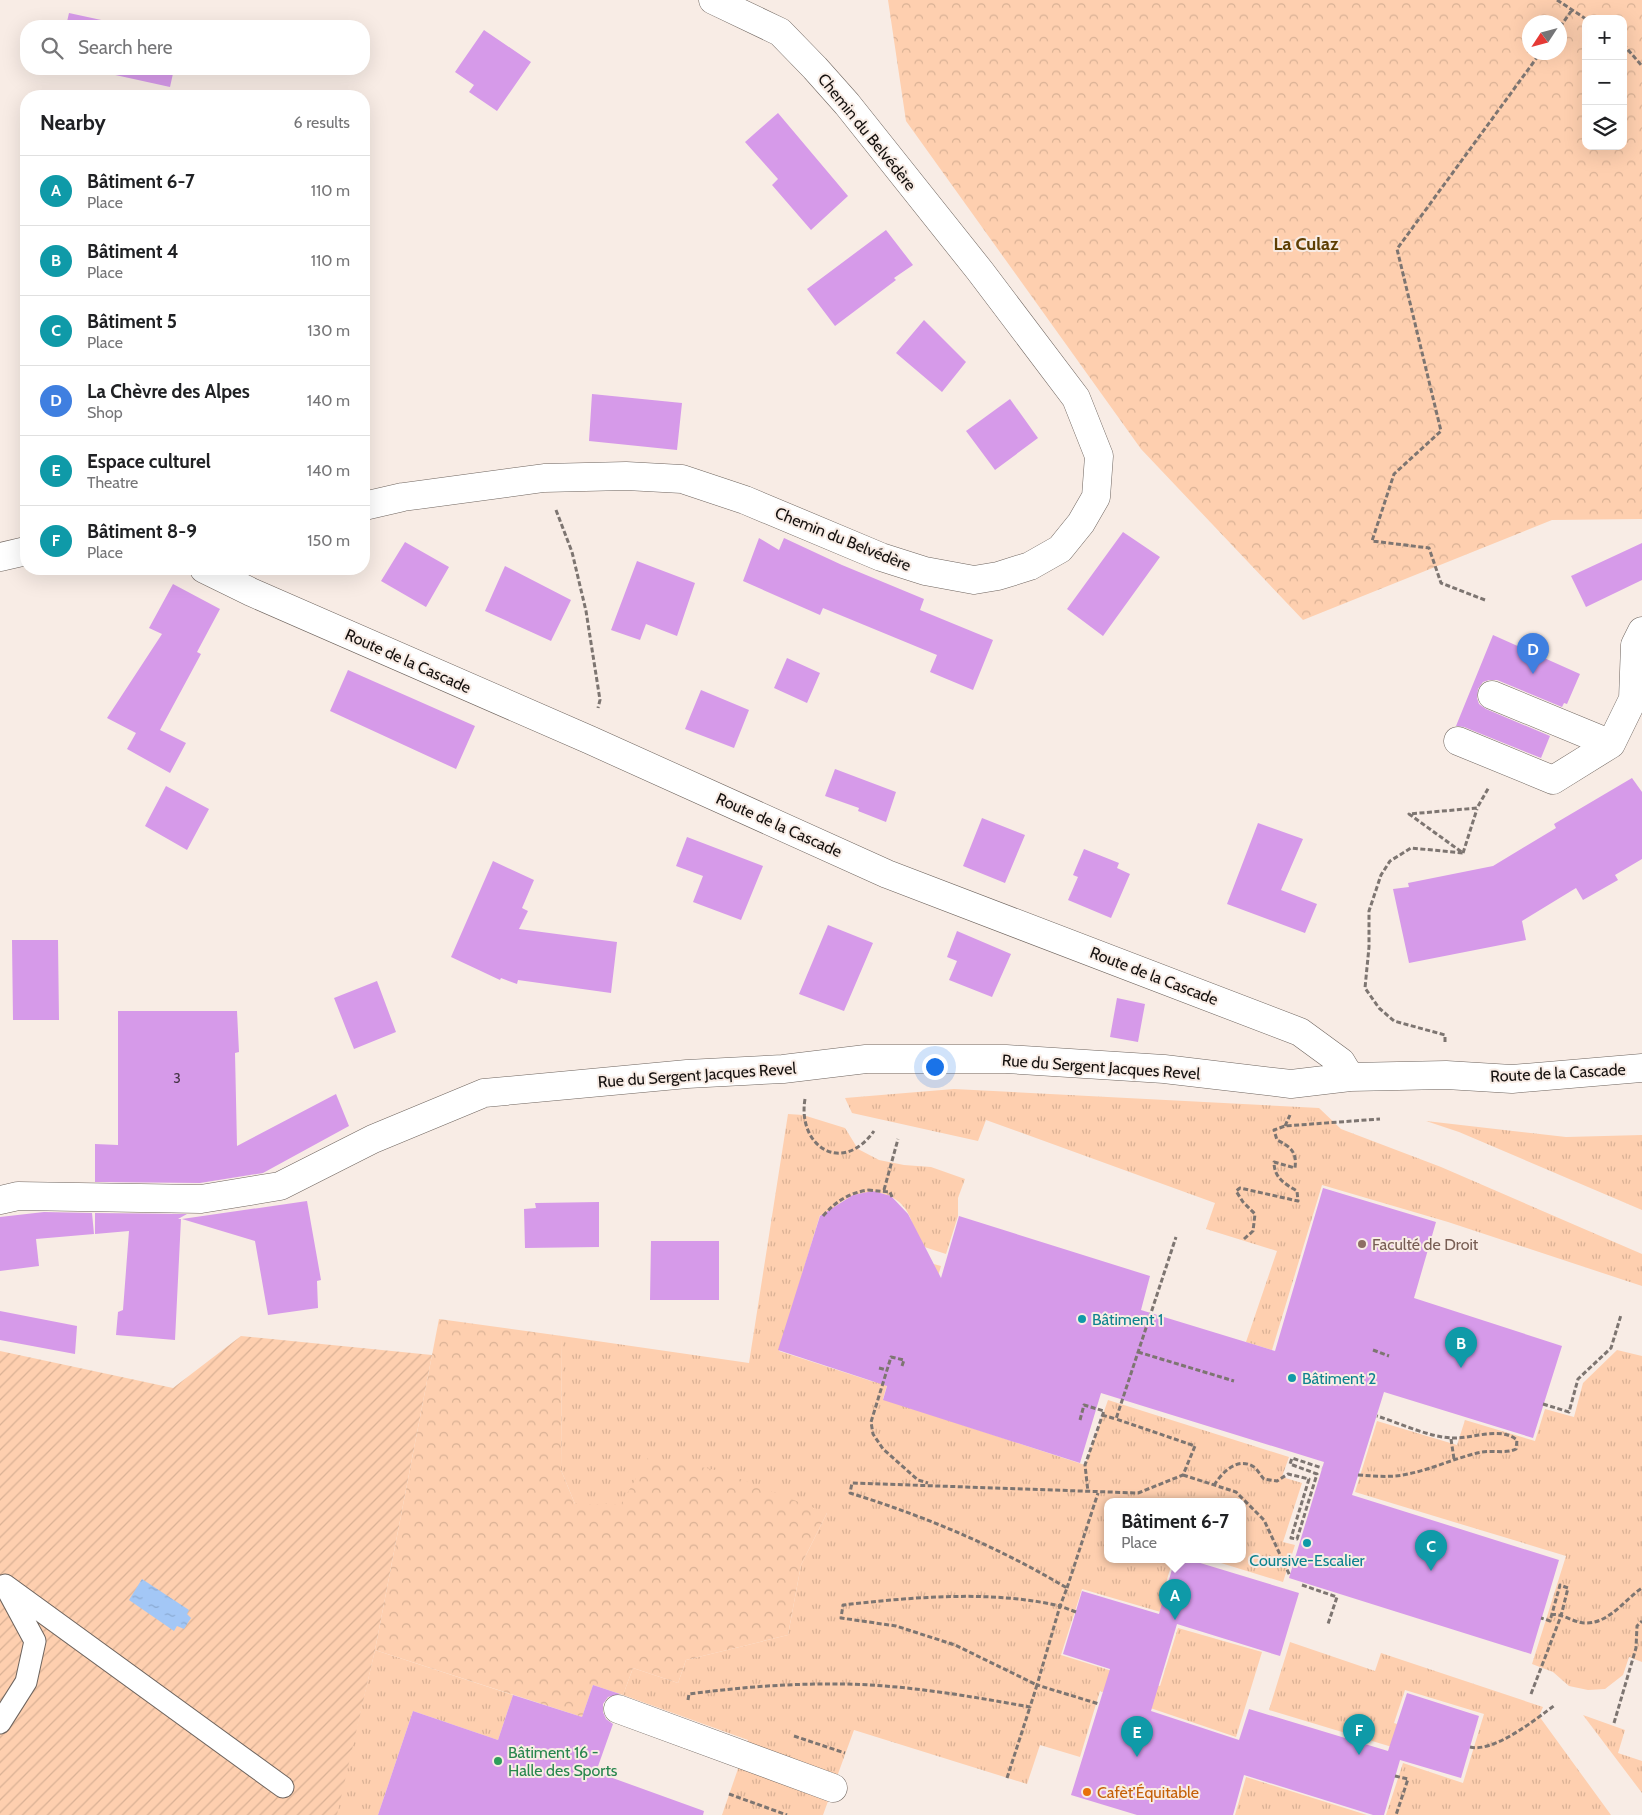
<!DOCTYPE html>
<html lang="en">
<head>
<meta charset="utf-8">
<style>
	:root { --surface:#fff; --page:#f6f6f6; --text:#202124; --muted:#757577; --line:#e0e0e0; --accent:#895d00 }
	body { margin:0; font-family:Cabin,sans-serif; background:var(--page); color:var(--text) }
	.controls { position:absolute; right:15px; top:15px; display:grid; overflow:hidden; border-radius:10px; box-shadow:0 5px 20px #0002 }
	.controls button { width:45px; height:45px; display:grid; place-items:center; padding:0; border:0; border-bottom:1px solid var(--line); background:var(--surface); color:var(--text); font:25px sans-serif }
	.compass { position:absolute; left:1522px; top:15px; width:45px; height:45px; border-radius:50%; background:var(--surface); box-shadow:0 5px 20px #0002; rotate:234deg }
	.you { position:absolute; left:934px; top:1066px; width:18px; height:18px; margin:-12px; border:4px solid #fff; border-radius:50%; background:#1a73e8; box-shadow:0 0 0 8px #1a73e833 }
	.badge { display:grid; place-items:center; width:32px; height:32px; border-radius:50%; background:var(--accent); color:#fff; font-size:16px; font-weight:700 }
	.pin { position:absolute; translate:-50% -41px; filter:drop-shadow(0 1px 2px #0008) }
	.pin::after { content:''; position:absolute; top:26px; width:18px; height:15px; background:inherit; clip-path:polygon(0 0,100% 0,50% 100%) }
	.popup { position:absolute; left:1104px; top:1498px; width:142px; height:65px; box-sizing:border-box; display:grid; place-content:center; border-radius:10px; background:var(--surface); filter:drop-shadow(0 1px 4px #0005); font-size:16px; white-space:nowrap; color:var(--muted) }
	.popup b { font-size:19px; color:var(--text) }
	.popup::after { content:''; position:absolute; left:50%; top:100%; margin-left:-10px; border:10px solid transparent; border-top-color:var(--surface) }
	.list { margin:0; padding:0; list-style:none }
	h2 { display:flex; justify-content:space-between; align-items:center; height:65px; margin:0; padding:0 20px; font-size:21px }
	h2 small { font-size:16px; font-weight:400; color:var(--muted) }
	.list li { display:grid; grid-template-columns:32px 1fr auto; gap:15px; align-items:center; box-sizing:border-box; height:70px; padding:0 20px; border-top:1px solid var(--line) }
	.list b { display:block; font-size:19px; white-space:nowrap }
	.list p { margin:0; font-size:16px; white-space:nowrap; color:var(--muted) }
	.list em { font-size:16px; font-style:normal; color:var(--muted) }
	.icon { flex:none; width:28px; height:28px; fill:none; stroke:currentColor; stroke-width:2; stroke-linecap:round; stroke-linejoin:round }
	.map { position:relative; flex:none; width:1642px; height:1815px; overflow:hidden }
	.search { position:absolute; background:var(--surface); box-shadow:0 5px 20px #0002; left:20px; top:20px; width:350px; height:55px; display:flex; align-items:center; gap:12px; box-sizing:border-box; padding:0 18px; border-radius:20px; color:var(--muted); font-size:19px }
	.panel { position:absolute; background:var(--surface); box-shadow:0 5px 20px #0002; left:20px; top:90px; width:350px; height:485px; border-radius:20px }
	.map>svg:first-child { display:block }
</style>
</head>
<body>
<div class="map">
<svg width="1642" height="1815" viewBox="0 0 1642 1815">
	<defs>
		<pattern id="grass-tufts" width="24" height="20" patternUnits="userSpaceOnUse" patternTransform="scale(1.25)"><rect width="24" height="20" fill="#fecfaf"/><path d="M3 7l-1-3M5 7V3M7 7l1-3M15 17l-1-3M17 17v-4M19 17l1-3" fill="none" stroke="#d9b195"/></pattern>
		<pattern id="forest-crowns" width="20" height="18" patternUnits="userSpaceOnUse" patternTransform="scale(1.25)"><rect width="20" height="18" fill="#fecfaf"/><path d="M2 6a3 3 0 1 1 6 0M12 15a3 3 0 1 1 6 0" fill="none" stroke="#d9b195"/></pattern>
		<pattern id="garden-furrows" width="10" height="10" patternUnits="userSpaceOnUse" patternTransform="scale(1.25)"><rect width="10" height="10" fill="#fecfaf"/><path d="M-1 1l2-2M0 10L10 0M9 11l2-2" fill="none" stroke="#d9b195"/></pattern>
		<pattern id="water-ripples" width="26" height="14" patternUnits="userSpaceOnUse" patternTransform="scale(1.25)"><rect width="26" height="14" fill="#a3c7f6"/><path d="M2 4q2-2 4 0t4 0M15 11q2-2 4 0t4 0" fill="none" stroke="#8baad2"/></pattern>
	</defs>
	<rect width="100%" height="100%" fill="#f8ece5"/>
	<!-- grass -->
	<path fill="url(#grass-tufts)" d="M 954,1089 L 1319,1108 L 1341,1129 L 1441,1167 L 1642,1254 L 1642,1286 L 1448,1222 L 1322,1185 L 1272,1350 L 1246,1342 L 1277,1251 L 1206,1229 L 1215,1203 L 986,1120 L 978,1141 L 852,1113 L 845,1098 Z
		M 788,1114 L 803,1115 L 845,1128 L 858,1149 L 879,1160 L 904,1165 L 931,1167 L 965,1179 L 958,1198 L 958,1216 L 946,1254 L 915,1244 C 916,1187 859,1176 825,1217 L 820,1215 L 779,1351 L 874,1382 L 908,1279 L 901,1255 L 941,1266 L 910,1368 L 893,1364 L 883,1399 L 1085,1465 L 1108,1400 L 1289,1457 L 1282,1477 L 1302,1483 L 1283,1542 L 1295,1545 L 1283,1582 L 1208,1559 L 1242,1559 L 1242,1501 L 1108,1501 L 1108,1559 L 1173,1559 L 1166,1583 L 1172,1585 L 1164,1613 L 1082,1589 L 1061,1655 L 1160,1686 L 1178,1628 L 1262,1652 L 1236,1737 L 1100,1691 L 1080,1757 L 1040,1745 L 1027,1784 L 854,1730 L 823,1815 L 722,1815 L 748,1740 L 623,1695 L 633,1668 L 678,1683 L 686,1660 L 788,1635 L 801,1565 L 827,1513 L 575,1504 L 561,1470 L 562,1336 L 749,1363 Z
		M 1426,1121 L 1566,1137 L 1642,1135 L 1642,1210 L 1459,1132 Z
		M 1617,1350 L 1642,1356 L 1642,1662 L 1629,1657 L 1623,1675 L 1605,1689 L 1588,1690 L 1569,1686 L 1553,1672 L 1532,1664 L 1566,1556 L 1355,1492 L 1377,1421 L 1457,1445 L 1465,1420 L 1535,1441 L 1545,1409 L 1574,1417 L 1583,1383 Z
		M 1290,1642 L 1375,1671 L 1381,1653 L 1543,1707 L 1539,1716 L 1611,1815 L 1386,1815 L 1403,1763 L 1463,1783 L 1484,1714 L 1405,1690 L 1394,1723 L 1400,1725 L 1392,1747 L 1269,1710 Z
		M 375,1650 L 513,1695 L 498,1740 L 413,1711 L 378,1815 L 336,1815 Z
		M 1583,1715 L 1625,1730 L 1618,1753 L 1642,1761 L 1642,1793 Z
		M 1246,1777 L 1367,1815 L 1235,1815 Z"/>
	<!-- forest -->
	<path fill="url(#forest-crowns)" fill-rule="evenodd" d="M 888,0 L 1642,0 L 1642,519 L 1552,520 L 1303,620 L 1141,449 L 906,121 ZM 1586,19 L 1623,19 L 1623,146 L 1586,146 ZM 1530,22 L 1560,22 L 1560,52 L 1530,52 Z
		M 439,1319 L 562,1336 L 561,1470 L 575,1504 L 621,1504 L 649,1456 L 720,1471 L 827,1513 L 801,1565 L 788,1635 L 686,1660 L 678,1683 L 633,1668 L 623,1695 L 593,1685 L 582,1717 L 375,1650 Z"/>
	<!-- garden -->
	<path fill="url(#garden-furrows)" d="M 241,1336 L 432,1355 L 375,1650 L 337,1815 L 0,1815 L 0,1351 L 173,1388 Z"/>
	<!-- water -->
	<path fill="url(#water-ripples)" d="M 142,1579 L 189,1610 L 187,1614 L 191,1618 L 184,1629 L 177,1626 L 174,1631 L 129,1600 Z"/>
	<!-- building -->
	<path fill="#d69ae9" d="M 69,13 L 129,26 L 66,26 Z
		M 484,30 L 531,62 L 497,111 L 469,92 L 474,85 L 455,72 Z
		M 88,69 L 174,69 L 170,87 Z
		M 778,113 L 848,196 L 811,230 L 772,185 L 778,179 L 745,142 Z
		M 886,230 L 913,265 L 894,278 L 896,280 L 835,326 L 807,289 Z
		M 924,320 L 966,362 L 942,392 L 896,353 Z
		M 592,394 L 682,403 L 677,450 L 589,441 Z
		M 1010,399 L 1038,438 L 995,470 L 966,431 Z
		M 1123,532 L 1160,557 L 1103,636 L 1067,609 Z
		M 759,538 L 779,550 L 784,538 L 842,565 L 924,599 L 920,610 L 993,640 L 973,690 L 930,672 L 937,655 L 823,608 L 820,615 L 743,581 Z
		M 405,542 L 449,567 L 426,607 L 381,581 Z
		M 1642,543 L 1642,580 L 1586,607 L 1571,576 Z
		M 637,561 L 695,583 L 677,636 L 646,624 L 640,640 L 611,630 Z
		M 505,566 L 571,600 L 551,641 L 485,611 Z
		M 173,584 L 220,609 L 197,652 L 201,654 L 160,730 L 186,743 L 170,773 L 127,749 L 136,733 L 107,718 L 162,634 L 149,628 Z
		M 1493,635 L 1580,674 L 1567,704 L 1564,703 L 1562,707 L 1497,680 L 1489,680 L 1483,682 L 1478,689 L 1477,698 L 1479,704 L 1486,709 L 1550,736 L 1541,758 L 1464,727 L 1456,726 Z
		M 787,658 L 820,673 L 807,703 L 774,688 Z
		M 348,670 L 475,726 L 456,769 L 330,711 Z
		M 701,690 L 749,710 L 734,748 L 685,729 Z
		M 835,769 L 896,792 L 886,822 L 858,811 L 859,808 L 825,796 Z
		M 1632,778 L 1642,792 L 1642,859 L 1615,875 L 1618,880 L 1583,900 L 1576,888 L 1522,921 L 1526,940 L 1409,963 L 1393,889 L 1409,887 L 1408,883 L 1493,866 L 1556,828 L 1554,824 Z
		M 166,786 L 209,809 L 187,850 L 145,826 Z
		M 982,818 L 1025,835 L 1005,883 L 963,866 Z
		M 1258,823 L 1303,839 L 1281,890 L 1317,904 L 1305,933 L 1227,904 Z
		M 687,837 L 763,866 L 741,920 L 693,902 L 703,876 L 676,866 Z
		M 1084,849 L 1119,863 L 1117,868 L 1130,874 L 1111,918 L 1068,900 L 1078,877 L 1073,875 Z
		M 493,861 L 534,880 L 522,908 L 528,911 L 519,929 L 617,942 L 611,993 L 518,980 L 517,984 L 501,978 L 500,980 L 451,957 Z
		M 828,925 L 873,943 L 844,1011 L 799,994 Z
		M 957,931 L 1011,954 L 992,997 L 949,980 L 957,961 L 947,957 Z
		M 12,940 L 58,940 L 59,1020 L 13,1020 Z
		M 377,981 L 396,1032 L 354,1049 L 334,998 Z
		M 1117,998 L 1145,1004 L 1138,1042 L 1110,1037 Z
		M 118,1011 L 237,1011 L 239,1052 L 235,1053 L 237,1146 L 336,1094 L 349,1126 L 263,1173 L 200,1183 L 95,1182 L 95,1144 L 118,1145 Z
		M 1323,1188 L 1436,1222 L 1414,1298 L 1562,1346 L 1533,1438 L 1384,1392 L 1352,1495 L 1559,1560 L 1531,1654 L 1289,1578 L 1324,1462 L 1101,1393 L 1080,1463 L 883,1400 L 887,1386 L 778,1350 L 820,1216 L 853,1195 L 873,1191 L 891,1196 L 908,1214 L 941,1278 L 959,1216 L 1150,1276 L 1141,1310 L 1275,1351 Z
		M 307,1201 L 321,1280 L 317,1281 L 318,1308 L 268,1315 L 255,1241 L 182,1219 Z
		M 599,1202 L 599,1247 L 525,1248 L 524,1209 L 536,1208 L 535,1203 Z
		M 44,1212 L 92,1213 L 94,1234 L 36,1239 L 39,1266 L 0,1271 L 0,1217 Z
		M 95,1213 L 187,1214 L 178,1219 L 181,1219 L 175,1340 L 116,1335 L 118,1312 L 123,1310 L 129,1231 L 95,1234 Z
		M 651,1241 L 719,1241 L 719,1300 L 650,1300 Z
		M 0,1311 L 77,1326 L 75,1354 L 0,1340 Z
		M 1175,1559 L 1187,1559 L 1299,1593 L 1280,1656 L 1177,1624 L 1151,1711 L 1239,1740 L 1249,1709 L 1388,1751 L 1407,1693 L 1479,1716 L 1461,1778 L 1400,1760 L 1384,1815 L 1373,1815 L 1244,1775 L 1233,1815 L 1137,1815 L 1071,1795 L 1110,1669 L 1063,1654 L 1082,1591 L 1159,1614 Z
		M 593,1685 L 620,1694 L 608,1697 L 603,1704 L 603,1712 L 606,1719 L 613,1724 L 596,1772 L 704,1811 L 703,1815 L 378,1815 L 413,1711 L 498,1740 L 513,1695 L 582,1717 Z"/>
	<g fill="none" stroke-linecap="round" stroke-linejoin="round">
		<!-- lane casing -->
		<g stroke="#6e645e" stroke-width="23">
			<path id="lane" d="M 5,1585 L 283,1787
				M 0,1723 L 26,1682 L 35,1641 L 8,1591"/>
		</g>
		<!-- street casing -->
		<g stroke="#6e645e" stroke-width="29">
			<path id="street" d="M 364,506 L 403,497 L 544,478 L 626,476 L 682,479 L 745,500 L 881,557 L 925,571 L 974,580 L 998,576 L 1030,566 L 1060,549 L 1081,523 L 1096,497 L 1099,456 L 1076,398 L 980,271 L 847,104 L 815,68 L 780,32 L 713,0
				M 0,557 L 26,551
				M 204,569 L 251,592 L 590,740 L 887,874 L 1300,1032 L 1341,1062 L 1350,1077
				M 1492,695 L 1611,744
				M 1458,741 L 1553,780 L 1611,744 L 1633,699 L 1635,645 L 1642,631
				M 0,1200 L 18,1196 L 201,1199 L 280,1186 L 373,1139 L 484,1093 L 687,1074 L 783,1069 L 866,1059 L 1006,1059 L 1164,1069 L 1291,1084 L 1350,1077 L 1446,1075 L 1512,1079 L 1642,1068
				M 618,1709 L 833,1788"/>
		</g>
		<!-- path -->
		<path stroke="#7d7571" stroke-width="3" stroke-dasharray="5 2.5" stroke-linecap="butt" d="M 1557,0 L 1586,19
			M 1560,27 L 1572,10
			M 1623,44 L 1642,66
			M 556,510 L 572,552 L 586,611 L 600,700 L 598,708
			M 1485,600 L 1441,583 L 1429,548 L 1372,541 L 1394,474 L 1441,431 L 1397,249 L 1541,52
			M 1463,853 L 1477,809
			M 1445,1042 L 1445,1035 L 1394,1021 L 1379,1008 L 1365,988 L 1369,947 L 1369,911 L 1381,875 L 1390,861 L 1411,848 L 1463,853 L 1409,814 L 1477,808 L 1489,787
			M 805,1099 C 797,1146 842,1176 874,1131
			M 1285,1126 L 1290,1115
			M 868,1190 L 890,1192 L 892,1197
			M 884,1190 L 898,1139
			M 823,1216 C 836,1201 849,1193 868,1190
			M 1244,1239 L 1253,1231 L 1255,1214 L 1243,1202 L 1236,1191 L 1240,1188 L 1298,1201 L 1297,1191 C 1285,1184 1274,1178 1274,1162 L 1295,1168 C 1297,1152 1291,1147 1277,1140 L 1274,1130 L 1285,1126 L 1380,1119
			M 1373,1350 L 1389,1356
			M 1138,1352 L 1234,1381
			M 902,1366 L 904,1360 L 891,1357 L 871,1422 L 873,1434 L 883,1449 L 918,1480 L 928,1483
			M 879,1368 L 887,1370
			M 1543,1404 L 1569,1412 L 1578,1379 L 1611,1348 L 1621,1315
			M 1102,1415 L 1116,1419
			M 1080,1420 L 1084,1405 L 1104,1411 L 1085,1465 L 1088,1492
			M 1451,1439 L 1454,1459
			M 1183,1475 L 1236,1492 L 1264,1520 L 1290,1576
			M 1358,1475 C 1375,1476 1391,1478 1408,1474 C 1433,1469 1457,1457 1482,1452 C 1494,1450 1506,1454 1516,1449 L 1517,1440 C 1500,1426 1472,1439 1452,1438 C 1429,1437 1399,1423 1377,1416
			M 1214,1485 C 1222,1473 1237,1456 1254,1467 C 1257,1469 1261,1476 1264,1479 L 1277,1481 L 1288,1474 L 1309,1479 L 1291,1538 L 1297,1539 L 1317,1474 L 1290,1464 L 1292,1458 L 1322,1468
			M 1302,1585 L 1337,1597 L 1328,1624
			M 1067,1588 L 1098,1493
			M 1076,1612 L 1060,1606 L 1037,1685 L 1099,1704
			M 1551,1615 C 1560,1612 1574,1623 1585,1623 C 1609,1624 1625,1599 1642,1588
			M 1531,1694 L 1561,1616 L 1568,1588 L 1560,1585 L 1550,1621 L 1541,1618
			M 688,1700 L 689,1694 C 734,1688 780,1684 826,1684 C 895,1683 963,1695 1030,1707 L 1037,1685 L 955,1645 L 896,1626 L 841,1618 L 843,1605 C 914,1597 991,1590 1060,1606 L 1067,1588 C 998,1547 927,1517 850,1493 L 852,1483 L 1138,1493 L 1183,1475 L 1195,1446 L 1116,1419 L 1176,1237
			M 1614,1723 L 1636,1648 L 1637,1626 L 1642,1621
			M 794,1736 L 845,1753
			M 1470,1747 C 1494,1753 1536,1719 1555,1705
			M 1395,1776 L 1408,1779 L 1396,1815
			M 1007,1778 L 1030,1707
			M 729,1794 L 787,1815"/>
		<!-- lane -->
		<use href="#lane" stroke="#fff" stroke-width="21"/>
		<!-- street -->
		<use href="#street" stroke="#fff" stroke-width="28"/>
	</g>
	<!-- markers -->
	<circle fill="#8d6e63" stroke="#f8ece5" stroke-width="2" cx="1362" cy="1244" r="5"/>
	<g fill="#0f9aa8" stroke="#f8ece5" stroke-width="2">
		<circle cx="1082" cy="1319" r="5"/>
		<circle cx="1292" cy="1378" r="5"/>
		<circle cx="1307" cy="1543" r="5"/>
	</g>
	<circle fill="#2e9e5b" stroke="#f8ece5" stroke-width="2" cx="498" cy="1761" r="5"/>
	<circle fill="#e8710a" stroke="#f8ece5" stroke-width="2" cx="1087" cy="1792" r="5"/>
	<g text-anchor="middle" dominant-baseline="central" stroke-width="4" stroke-linejoin="round" paint-order="stroke">
		<!-- number labels -->
		<g font-size="14" fill="#453346">
			<text x="177" y="1078">3</text>
		</g>
		<!-- street labels -->
		<g font-size="16" fill="#15110f" stroke="#f8ece5">
			<text transform="translate(867 132) rotate(51)">Chemin du Belvédère</text>
			<text transform="translate(843 539) rotate(22)">Chemin du Belvédère</text>
			<text transform="translate(408 661) rotate(24)">Route de la Cascade</text>
			<text transform="translate(779 825) rotate(24)">Route de la Cascade</text>
			<text transform="translate(1154 976) rotate(21)">Route de la Cascade</text>
			<text transform="translate(1101 1067) rotate(4)">Rue du Sergent Jacques Revel</text>
			<text transform="translate(1558 1073) rotate(-3)">Route de la Cascade</text>
			<text transform="translate(697 1075) rotate(-4)">Rue du Sergent Jacques Revel</text>
		</g>
		<!-- education labels -->
		<g font-size="16" fill="#785e54" stroke="#f8ece5" text-anchor="start">
			<text x="1372" y="1244">Faculté de Droit</text>
		</g>
		<!-- culture labels -->
		<g font-size="16" fill="#0d838f" stroke="#f8ece5" text-anchor="start">
			<text x="1092" y="1319">Bâtiment 1</text>
			<text x="1302" y="1378">Bâtiment 2</text>
			<text x="1307" y="1560" text-anchor="middle">Coursive-Escalier</text>
		</g>
		<!-- leisure labels -->
		<g font-size="16" fill="#27864d" stroke="#f8ece5" text-anchor="start">
			<text x="508" y="1752">Bâtiment 16 -<tspan x="508" dy="18">Halle des Sports</tspan></text>
		</g>
		<!-- food labels -->
		<g font-size="16" fill="#c56008" stroke="#f8ece5" text-anchor="start">
			<text x="1097" y="1792">Cafèt’Équitable</text>
		</g>
		<!-- neighbourhood labels -->
		<g font-size="18" font-weight="bold" fill="#5d3e03" stroke="#f8ece5">
			<text x="1306" y="244">La Culaz</text>
		</g>
	</g>
</svg>
<div class="controls">
<button>+</button>
<button>−</button>
<button><svg class="icon" aria-label="layers" viewBox="0 0 24 24"><path d="M12 4l9 5-9 5-9-5zM3 14l9 5 9-5"/></svg></button>
</div>
<svg class="compass" viewBox="-18 -18 36 36"><path d="M0-13l5 13h-10z" fill="#e53935"/><path d="M0 13l5-13h-10z" fill="#757577"/></svg>
<div class="you"></div>
<div class="pin badge" style="left:1175px;top:1620px;background:#0f9aa8">A</div>
<div class="popup"><b>Bâtiment 6-7</b>Place</div>
<div class="pin badge" style="left:1461px;top:1368px;background:#0f9aa8">B</div>
<div class="pin badge" style="left:1431px;top:1571px;background:#0f9aa8">C</div>
<div class="pin badge" style="left:1533px;top:674px;background:#3f7fe0">D</div>
<div class="pin badge" style="left:1137px;top:1757px;background:#0f9aa8">E</div>
<div class="pin badge" style="left:1359px;top:1755px;background:#0f9aa8">F</div>
<div class="search"><svg class="icon" aria-label="search" viewBox="0 0 24 24"><circle cx="10" cy="10" r="6"/><path d="M15 15l6 6"/></svg>Search here</div>
<section class="panel">
<h2>Nearby<small>6 results</small></h2>
<ul class="list">
<li><span class="badge" style="background:#0f9aa8">A</span><div><b>Bâtiment 6-7</b><p>Place</p></div><em>110 m</em></li>
<li><span class="badge" style="background:#0f9aa8">B</span><div><b>Bâtiment 4</b><p>Place</p></div><em>110 m</em></li>
<li><span class="badge" style="background:#0f9aa8">C</span><div><b>Bâtiment 5</b><p>Place</p></div><em>130 m</em></li>
<li><span class="badge" style="background:#3f7fe0">D</span><div><b>La Chèvre des Alpes</b><p>Shop</p></div><em>140 m</em></li>
<li><span class="badge" style="background:#0f9aa8">E</span><div><b>Espace culturel</b><p>Theatre</p></div><em>140 m</em></li>
<li><span class="badge" style="background:#0f9aa8">F</span><div><b>Bâtiment 8-9</b><p>Place</p></div><em>150 m</em></li>
</ul>
</section>
</div>
</body>
</html>
